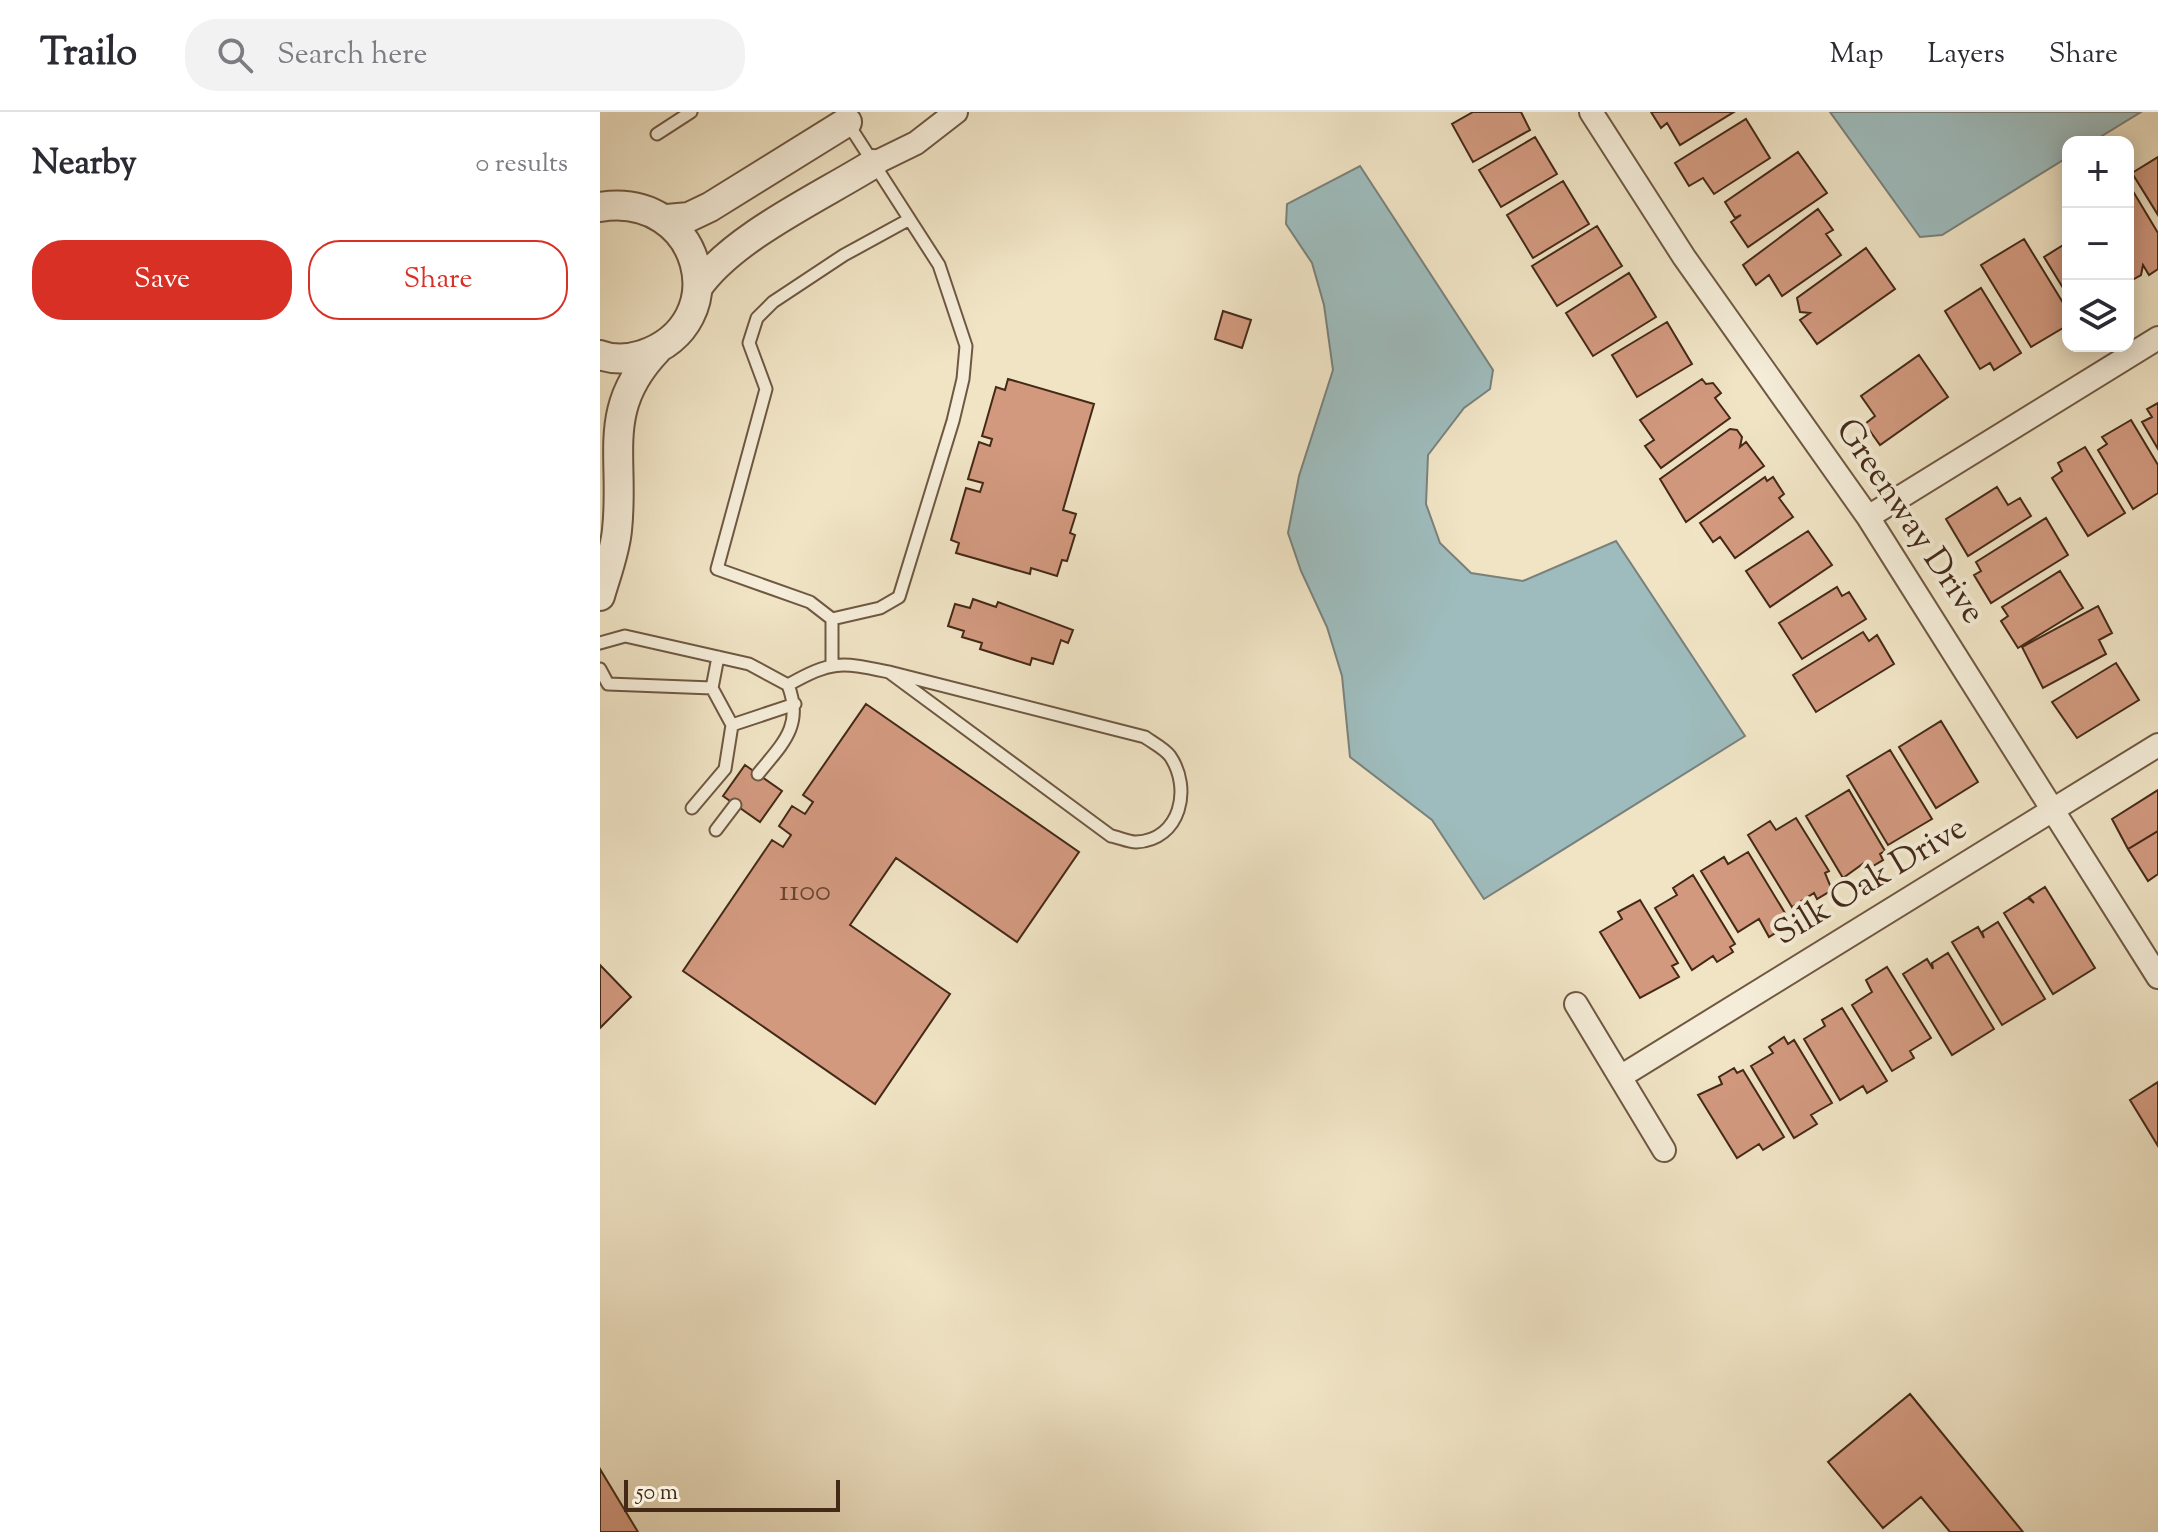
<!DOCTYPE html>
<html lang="en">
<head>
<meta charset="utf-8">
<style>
	:root { --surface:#fff; --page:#f2f2f3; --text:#2b2b33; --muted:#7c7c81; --line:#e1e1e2; --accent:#d93025 }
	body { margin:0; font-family:"Sorts Mill Goudy",serif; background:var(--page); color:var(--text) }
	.controls { position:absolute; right:24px; top:24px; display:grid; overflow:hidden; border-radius:16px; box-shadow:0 4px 20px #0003 }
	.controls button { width:72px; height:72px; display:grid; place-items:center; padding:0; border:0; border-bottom:2px solid var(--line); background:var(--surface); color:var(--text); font:40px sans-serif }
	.scale { position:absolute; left:24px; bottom:20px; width:216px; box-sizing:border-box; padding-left:8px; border:4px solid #442917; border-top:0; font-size:22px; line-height:28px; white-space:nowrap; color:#442917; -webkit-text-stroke:6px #f5edd9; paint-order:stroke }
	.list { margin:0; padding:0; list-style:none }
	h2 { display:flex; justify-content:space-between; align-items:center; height:104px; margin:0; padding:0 32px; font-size:34px }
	h2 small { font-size:26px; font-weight:400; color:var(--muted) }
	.actions { display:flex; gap:16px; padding:24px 32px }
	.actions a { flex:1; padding:18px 0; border:2px solid var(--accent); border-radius:32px; text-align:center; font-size:28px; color:var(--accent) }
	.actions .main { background:var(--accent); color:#fff }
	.icon { flex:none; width:44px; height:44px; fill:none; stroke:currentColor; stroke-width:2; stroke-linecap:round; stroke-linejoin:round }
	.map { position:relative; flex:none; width:1558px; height:1420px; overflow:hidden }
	header { display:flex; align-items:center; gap:48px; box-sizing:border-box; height:112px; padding:0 40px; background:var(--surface); border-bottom:2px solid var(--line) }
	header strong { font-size:38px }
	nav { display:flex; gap:44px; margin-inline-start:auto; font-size:28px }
	.search { width:560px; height:72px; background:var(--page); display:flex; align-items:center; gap:20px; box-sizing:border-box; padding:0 28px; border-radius:32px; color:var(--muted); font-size:30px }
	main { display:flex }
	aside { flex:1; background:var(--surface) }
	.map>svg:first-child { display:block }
</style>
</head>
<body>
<header>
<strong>Trailo</strong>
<div class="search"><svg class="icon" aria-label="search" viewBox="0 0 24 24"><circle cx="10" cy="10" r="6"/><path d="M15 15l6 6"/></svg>Search here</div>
<nav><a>Map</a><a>Layers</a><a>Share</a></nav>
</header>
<main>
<aside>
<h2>Nearby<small>0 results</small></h2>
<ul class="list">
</ul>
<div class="actions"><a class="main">Save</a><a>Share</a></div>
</aside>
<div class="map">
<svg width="1558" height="1420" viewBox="0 0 1558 1420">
	<rect width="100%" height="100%" fill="#f0e4c5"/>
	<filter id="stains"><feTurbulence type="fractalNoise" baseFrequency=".0025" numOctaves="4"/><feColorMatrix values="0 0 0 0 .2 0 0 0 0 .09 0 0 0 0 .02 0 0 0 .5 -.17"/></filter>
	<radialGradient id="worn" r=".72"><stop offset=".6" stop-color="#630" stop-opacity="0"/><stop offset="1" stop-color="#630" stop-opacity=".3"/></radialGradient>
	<!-- water -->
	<path fill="#9ebcbd" stroke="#7a817b" stroke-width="2" d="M 1230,0 L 1541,0 L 1492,30 L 1468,30 L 1468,45 L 1342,123 L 1320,125 Z
		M 760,54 L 893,258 L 890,277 L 864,296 L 828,343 L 826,392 L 840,431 L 871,461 L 923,469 L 1016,429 L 1145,624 L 884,787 L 832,708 L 750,645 L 742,564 L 727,515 L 701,459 L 688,421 L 699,364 L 733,258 L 724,193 L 712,151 L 686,112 L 687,92 Z"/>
	<!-- building -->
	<path fill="#d2997f" stroke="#442917" stroke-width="2" d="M 873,0 L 921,0 L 930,18 L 873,50 L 852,12 Z
		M 1051,0 L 1134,0 L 1080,33 L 1067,11 L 1061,16 Z
		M 1146,7 L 1170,46 L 1114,82 L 1103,66 L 1089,74 L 1075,51 Z
		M 935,25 L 957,62 L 901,95 L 879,58 Z
		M 1198,40 L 1227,81 L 1148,135 L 1131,110 L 1141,103 L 1135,106 L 1125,90 Z
		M 1558,45 L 1558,103 L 1532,61 Z
		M 963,69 L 989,112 L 933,146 L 907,103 Z
		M 1528,71 L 1558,121 L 1558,157 L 1549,163 L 1543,153 L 1541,163 L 1534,167 L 1528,165 Z
		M 1218,97 L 1233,118 L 1226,122 L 1241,143 L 1182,184 L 1169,163 L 1156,173 L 1143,153 Z
		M 997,114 L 1022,154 L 957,194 L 932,154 Z
		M 1424,127 L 1468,199 L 1468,213 L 1431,235 L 1381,153 Z
		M 1468,130 L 1468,184 L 1444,145 Z
		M 1266,136 L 1295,177 L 1217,232 L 1200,208 L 1210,201 L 1200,200 L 1197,186 Z
		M 1029,161 L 1056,205 L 993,244 L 966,201 Z
		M 1381,176 L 1421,241 L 1394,258 L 1390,251 L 1380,257 L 1345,199 Z
		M 623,199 L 651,208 L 642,236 L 615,227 Z
		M 1067,210 L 1092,252 L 1037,285 L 1012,243 Z
		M 1319,243 L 1348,285 L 1280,333 L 1265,312 L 1275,304 L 1261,284 Z
		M 408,267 L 494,292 L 463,398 L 476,402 L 470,421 L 475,423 L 467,449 L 462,448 L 457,464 L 431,456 L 430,462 L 356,441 L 359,431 L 351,428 L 366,376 L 380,380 L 383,371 L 368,367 L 379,330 L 390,334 L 392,327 L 382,324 L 396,275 L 405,278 Z
		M 1102,267 L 1106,272 L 1113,271 L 1121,281 L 1115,286 L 1130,306 L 1061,356 L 1045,334 L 1054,328 L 1040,308 Z
		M 1558,291 L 1558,337 L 1542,310 L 1552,305 L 1547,297 Z
		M 1531,308 L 1558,353 L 1558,381 L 1533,397 L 1498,338 L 1507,332 L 1502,325 Z
		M 1130,317 L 1137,318 L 1142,325 L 1140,335 L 1146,330 L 1164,354 L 1086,410 L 1060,367 Z
		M 1485,335 L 1525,401 L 1488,424 L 1452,366 L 1462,359 L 1458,351 Z
		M 1165,365 L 1167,369 L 1173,365 L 1184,382 L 1179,386 L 1193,405 L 1135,446 L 1120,425 L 1113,430 L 1100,411 Z
		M 1397,375 L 1408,393 L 1420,386 L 1431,404 L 1368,444 L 1346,407 Z
		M 1446,406 L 1468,443 L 1391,491 L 1374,463 L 1381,459 L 1376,450 Z
		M 1208,419 L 1232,453 L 1170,495 L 1146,459 Z
		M 1460,459 L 1483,496 L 1418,536 L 1401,509 L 1408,504 L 1402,495 Z
		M 1237,475 L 1242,484 L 1249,480 L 1266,507 L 1202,547 L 1179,511 Z
		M 373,487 L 396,495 L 398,490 L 473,518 L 468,531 L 461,528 L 453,552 L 432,546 L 430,553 L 380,537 L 382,531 L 362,525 L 364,519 L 348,514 L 355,492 L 370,496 Z
		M 1498,494 L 1512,521 L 1499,528 L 1506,542 L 1443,576 L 1422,535 Z
		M 1263,520 L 1269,529 L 1277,523 L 1294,552 L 1216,600 L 1193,563 Z
		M 1516,551 L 1539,588 L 1477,626 L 1452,590 Z
		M 266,592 L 479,740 L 417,830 L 296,746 L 250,813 L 350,882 L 275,992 L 83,859 L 172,728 L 183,735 L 191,723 L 179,714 L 192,694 L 205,702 L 213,690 L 203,683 Z
		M 1341,609 L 1378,670 L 1336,696 L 1299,635 Z
		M 1290,638 L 1332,707 L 1288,733 L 1247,664 Z
		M 145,653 L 182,679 L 160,710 L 123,684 Z
		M 1249,678 L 1285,739 L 1280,742 L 1283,748 L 1268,757 L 1264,751 L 1243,766 L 1206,704 Z
		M 1558,678 L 1558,719 L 1528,737 L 1512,707 Z
		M 1196,706 L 1229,759 L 1225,761 L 1232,778 L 1217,787 L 1214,781 L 1192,795 L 1148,723 L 1170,709 L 1176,718 Z
		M 1558,719 L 1558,762 L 1548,769 L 1528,737 Z
		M 1148,740 L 1191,811 L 1169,825 L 1159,807 L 1138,820 L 1101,759 L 1124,745 L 1128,752 Z
		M 1093,763 L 1135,832 L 1130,835 L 1133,840 L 1117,850 L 1113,844 L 1092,858 L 1055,796 L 1077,783 L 1073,776 Z
		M 1445,775 L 1495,856 L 1453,882 L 1404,801 L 1428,786 L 1434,791 L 1429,785 Z
		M 1040,788 L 1078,851 L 1072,854 L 1079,865 L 1040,886 L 1000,820 L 1022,807 L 1018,800 Z
		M 1398,810 L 1445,887 L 1402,913 L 1352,830 L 1378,815 L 1384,826 L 1382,820 Z
		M 1348,841 L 1394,917 L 1352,943 L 1303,862 L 1327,847 L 1333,857 L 1332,851 Z
		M 0,853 L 31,885 L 0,916 Z
		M 1287,855 L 1331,926 L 1310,939 L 1314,946 L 1292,959 L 1252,893 L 1272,880 L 1266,868 Z
		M 1242,896 L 1287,969 L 1267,981 L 1263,974 L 1240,988 L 1204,927 L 1225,914 L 1222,908 Z
		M 1184,925 L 1188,932 L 1194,928 L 1232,991 L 1211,1003 L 1217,1012 L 1194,1026 L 1151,954 L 1173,941 L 1169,935 Z
		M 1134,956 L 1137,961 L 1143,958 L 1184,1025 L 1163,1038 L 1159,1032 L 1137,1046 L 1098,983 L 1122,972 L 1119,965 Z
		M 1558,970 L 1558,1034 L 1530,988 Z
		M 1310,1282 L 1423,1420 L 1350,1420 L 1321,1385 L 1283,1416 L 1228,1350 Z
		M 0,1357 L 38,1420 L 0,1420 Z"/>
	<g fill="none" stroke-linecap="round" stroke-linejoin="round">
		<!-- service casing -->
		<g stroke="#6f5842" stroke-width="15">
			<path id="service" d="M 57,22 L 91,0
				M 232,507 L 280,496 L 299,485 L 353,309 L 363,267 L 366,234 L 339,153 L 247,10
				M 232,507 L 210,490 L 117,457 L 166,277 L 149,231 L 157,206 L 173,190 L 244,143 L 308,108
				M 232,507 L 232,551
				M 0,531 L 25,524 L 149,552 L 188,573 C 204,614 182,632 158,662
				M 0,557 L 8,572 L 112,576
				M 188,573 C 233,548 240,550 289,560 L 545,625 C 553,631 564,636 570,644 C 592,676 581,728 536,730 C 528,730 518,725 511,724 L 289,560
				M 132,613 L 195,592
				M 92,696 L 125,657 L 132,613 L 112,576 L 118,545
				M 116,718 L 135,693"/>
		</g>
		<!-- minor casing -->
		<g stroke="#6f5842" stroke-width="26">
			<path id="minor" d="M 991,0 L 1084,145 L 1268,405 L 1558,865
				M 273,52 L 316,31 L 356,0
				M 1268,405 L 1558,226
				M 976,892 L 1064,1038
				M 1020,965 L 1558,633"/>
		</g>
		<!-- tertiary casing -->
		<g stroke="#6f5842" stroke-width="32">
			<path id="tertiary" d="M 0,95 C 101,79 137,211 42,243 C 29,247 13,248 0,243
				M 67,107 L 89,105 L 110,95 L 247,10
				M 98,175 C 133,125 220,85 273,52
				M 0,484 C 6,463 15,440 17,418 C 25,344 0,298 57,238"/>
		</g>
		<!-- service -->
		<use href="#service" stroke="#f5edd9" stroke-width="11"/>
		<!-- minor -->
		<use href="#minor" stroke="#f5edd9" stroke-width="22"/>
		<!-- tertiary -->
		<use href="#tertiary" stroke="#f5edd9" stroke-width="28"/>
	</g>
	<g text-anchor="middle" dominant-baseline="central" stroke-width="8" stroke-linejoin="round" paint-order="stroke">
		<!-- number labels -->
		<g font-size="30" fill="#684531">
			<text x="205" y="780">1100</text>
		</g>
		<!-- street labels -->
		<g font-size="34" fill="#442917" stroke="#f5edd9">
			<text transform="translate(1309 410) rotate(56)">Greenway Drive</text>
			<text transform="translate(1271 770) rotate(-31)">Silk Oak Drive</text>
		</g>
	</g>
	<rect width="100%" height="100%" filter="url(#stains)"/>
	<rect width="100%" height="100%" fill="url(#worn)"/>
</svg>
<div class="controls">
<button>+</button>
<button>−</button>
<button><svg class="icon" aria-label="layers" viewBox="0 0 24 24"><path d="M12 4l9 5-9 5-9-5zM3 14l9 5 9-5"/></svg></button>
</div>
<div class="scale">50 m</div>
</div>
</main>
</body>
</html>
